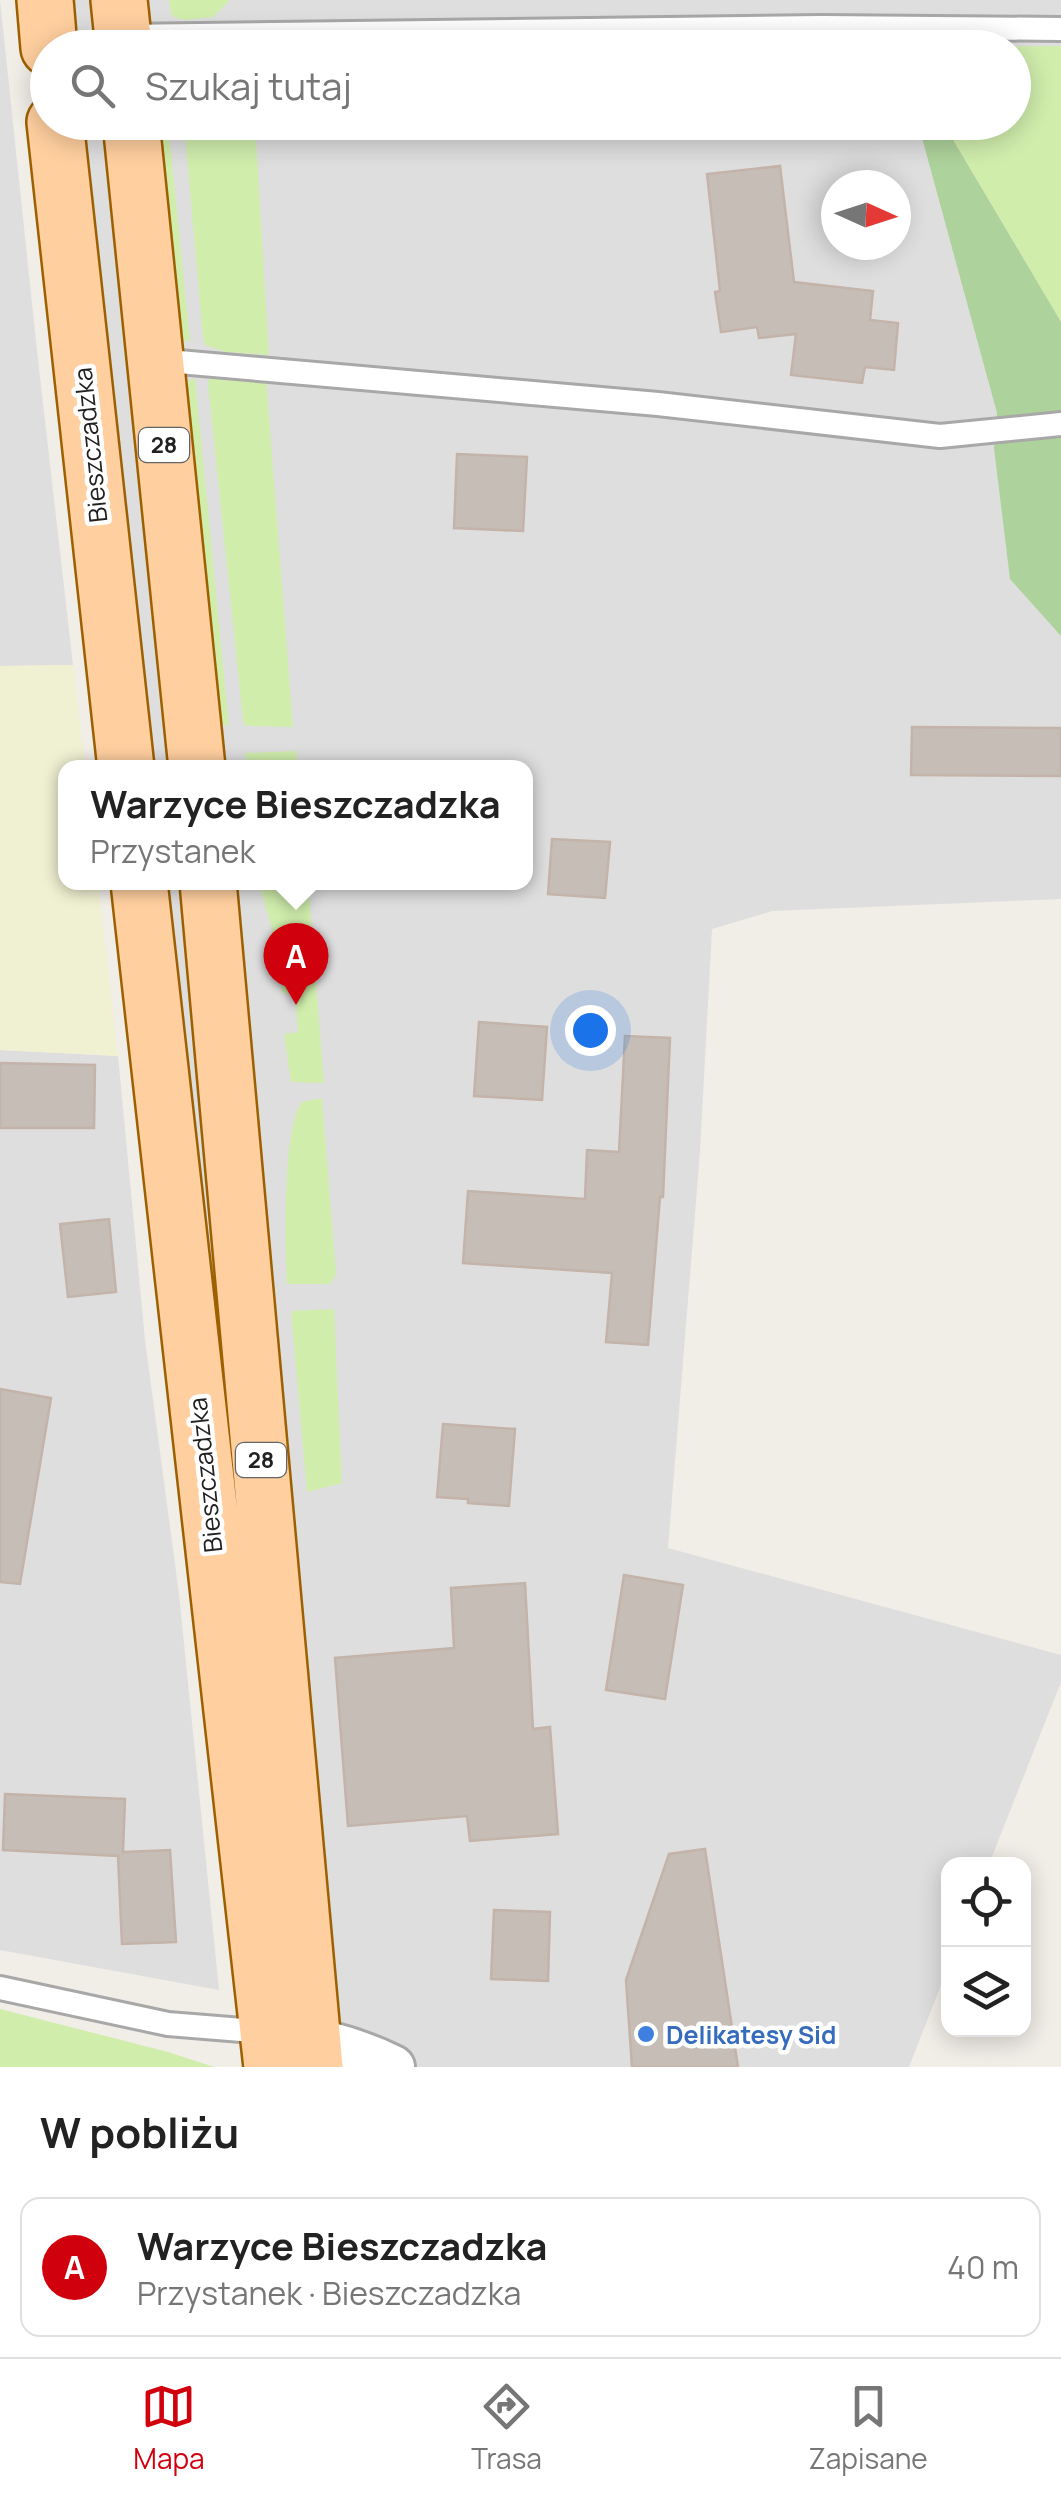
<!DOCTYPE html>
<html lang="pl">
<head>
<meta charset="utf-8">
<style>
	:root { --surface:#fff; --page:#f2f2f2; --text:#222; --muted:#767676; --line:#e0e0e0; --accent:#d1000d }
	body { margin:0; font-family:Manrope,sans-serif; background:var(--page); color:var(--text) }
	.controls { position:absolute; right:30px; bottom:30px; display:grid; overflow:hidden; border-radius:20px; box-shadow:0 5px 25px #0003 }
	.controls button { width:90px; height:90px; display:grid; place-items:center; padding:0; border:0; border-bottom:2px solid var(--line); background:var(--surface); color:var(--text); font:50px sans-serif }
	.compass { position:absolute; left:821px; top:170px; width:90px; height:90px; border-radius:50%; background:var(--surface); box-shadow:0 5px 25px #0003; rotate:93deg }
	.you { position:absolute; left:590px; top:1030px; width:35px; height:35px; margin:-25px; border:8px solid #fff; border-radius:50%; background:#1a73e8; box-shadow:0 0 0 15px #1a73e833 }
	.badge { display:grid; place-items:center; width:65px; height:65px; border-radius:50%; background:var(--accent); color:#fff; font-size:32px; font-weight:700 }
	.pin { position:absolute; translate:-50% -82px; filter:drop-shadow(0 2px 5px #0008) }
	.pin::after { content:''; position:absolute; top:52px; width:35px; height:30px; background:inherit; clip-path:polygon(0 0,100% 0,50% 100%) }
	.popup { position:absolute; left:58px; top:760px; width:475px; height:130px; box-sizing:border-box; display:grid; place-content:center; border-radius:20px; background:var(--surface); filter:drop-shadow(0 2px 8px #0005); font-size:32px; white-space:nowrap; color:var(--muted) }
	.popup b { font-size:38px; color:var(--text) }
	.popup::after { content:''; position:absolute; left:50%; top:100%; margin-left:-20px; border:20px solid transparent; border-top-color:var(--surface) }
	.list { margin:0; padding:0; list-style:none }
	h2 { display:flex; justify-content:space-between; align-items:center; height:130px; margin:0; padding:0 40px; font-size:42px }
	h2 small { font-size:32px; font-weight:400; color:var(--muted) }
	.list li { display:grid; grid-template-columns:65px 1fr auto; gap:30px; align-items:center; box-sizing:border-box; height:140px; margin:0 20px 20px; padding:0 20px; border:2px solid var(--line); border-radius:20px }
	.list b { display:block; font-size:38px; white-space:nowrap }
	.list p { margin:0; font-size:32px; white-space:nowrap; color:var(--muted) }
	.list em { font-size:32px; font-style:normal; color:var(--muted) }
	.icon { flex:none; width:55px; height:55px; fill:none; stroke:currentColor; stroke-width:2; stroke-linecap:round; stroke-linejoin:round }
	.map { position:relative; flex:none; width:1061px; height:2067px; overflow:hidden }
	.search { position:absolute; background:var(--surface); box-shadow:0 5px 25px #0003; left:30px; right:30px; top:30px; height:110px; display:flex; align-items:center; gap:25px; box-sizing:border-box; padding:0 35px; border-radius:55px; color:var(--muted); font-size:38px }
	.sheet { height:290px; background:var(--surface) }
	nav { display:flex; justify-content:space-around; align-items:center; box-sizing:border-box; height:140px; border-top:2px solid var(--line); background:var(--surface); font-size:28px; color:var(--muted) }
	nav a { display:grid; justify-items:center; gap:5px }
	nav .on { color:var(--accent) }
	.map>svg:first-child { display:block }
</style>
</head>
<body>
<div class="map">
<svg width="1061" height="2067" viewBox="0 0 1061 2067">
	<rect width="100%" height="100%" fill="#f1ede7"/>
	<!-- residential -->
	<path fill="#dfdede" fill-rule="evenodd" d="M 0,0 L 37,351 L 73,665 L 0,666 Z
		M 54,0 L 1061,0 L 1061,899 L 772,911 L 712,929 L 700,1151 L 668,1548 L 1061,1655 L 1061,1682 L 989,1864 L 948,1864 L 948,1967 L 909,2067 L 271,2067 L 147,883 L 526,882 L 526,768 L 135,767 L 67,123 L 1014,122 L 1014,48 L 59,47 ZM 836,185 L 896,185 L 896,245 L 836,245 Z
		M 0,1050 L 118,1056 L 145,1340 L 179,1594 L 219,1990 L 0,1950 Z"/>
	<!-- farmland -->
	<path fill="#f0f0d2" d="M 73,665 L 85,767 L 66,768 L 66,882 L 98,883 L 118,1056 L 0,1050 L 0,666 Z"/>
	<!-- grass -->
	<path fill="#d0edac" d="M 169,0 L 230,0 L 213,17 L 184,20 L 174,17 L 171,13 Z
		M 1061,46 L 1061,322 L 943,123 L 1014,122 L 1014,48 L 898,47 Z
		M 160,123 L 168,123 L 190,341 L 182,341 Z
		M 184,123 L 255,123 L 269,355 L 226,352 L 205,345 L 203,338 Z
		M 215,374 L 266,377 L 293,727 L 249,726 L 244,725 L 243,720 L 208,384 L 209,378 Z
		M 195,378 L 229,726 L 219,724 L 185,392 L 188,381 Z
		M 296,751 L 298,767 L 247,767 L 245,753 Z
		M 259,883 L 308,883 L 324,1083 L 291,1082 L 284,1034 L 298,1032 L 295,994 L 282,993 L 276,943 Z
		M 322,1098 L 336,1274 L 330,1284 L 287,1284 C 285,1248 282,1129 302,1102 Z
		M 334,1309 L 342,1483 L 307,1492 L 291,1311 Z
		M 0,2009 L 168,2052 L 214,2067 L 0,2067 Z"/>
	<!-- forest -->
	<path fill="#aed29b" d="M 918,123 L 943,123 L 1061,322 L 1061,636 L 1010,579 L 994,448 L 997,413 Z"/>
	<!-- building -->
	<path fill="#c6bdb6" stroke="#c4b3a9" stroke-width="2.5" d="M 780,166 L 794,282 L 873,291 L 870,320 L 898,323 L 894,370 L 865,367 L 862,383 L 791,375 L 796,334 L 759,338 L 757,327 L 721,332 L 715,292 L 720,291 L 707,174 Z
		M 457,454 L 527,457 L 523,531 L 454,528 Z
		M 912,727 L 1061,728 L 1061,776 L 911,775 Z
		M 552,839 L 610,842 L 605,898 L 548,894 Z
		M 479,1022 L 547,1027 L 542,1100 L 474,1096 Z
		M 625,1036 L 670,1038 L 663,1197 L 660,1197 L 648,1345 L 606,1342 L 612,1273 L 463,1263 L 468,1191 L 585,1199 L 587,1150 L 619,1152 Z
		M 0,1063 L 95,1065 L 94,1128 L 0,1128 Z
		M 109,1219 L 116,1292 L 68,1297 L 60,1224 Z
		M 0,1389 L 51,1398 L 20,1584 L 0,1582 Z
		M 443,1424 L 515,1429 L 509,1506 L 468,1503 L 468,1499 L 437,1497 Z
		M 624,1575 L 683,1585 L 665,1699 L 606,1690 Z
		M 525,1583 L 533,1729 L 550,1727 L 558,1834 L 470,1841 L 467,1816 L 348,1826 L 335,1658 L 454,1648 L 451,1588 Z
		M 5,1794 L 125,1799 L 123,1852 L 170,1850 L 176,1942 L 122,1944 L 118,1856 L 3,1850 Z
		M 705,1849 L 738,2067 L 632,2067 L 626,1980 L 669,1854 Z
		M 494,1910 L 550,1912 L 548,1981 L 491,1979 Z"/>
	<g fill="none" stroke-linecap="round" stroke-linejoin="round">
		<!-- service casing -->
		<g stroke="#a8a8a8" stroke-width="28">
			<path id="service" d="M 123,36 L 822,27 L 1061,29
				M 156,360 L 658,404 L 940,436 L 1061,424
				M 0,1988 L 168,2024 L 267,2032"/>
		</g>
		<!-- minor casing -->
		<g stroke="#a8a8a8" stroke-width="48">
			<path id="minor" d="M 284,2034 C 322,2040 359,2050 393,2067"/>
		</g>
		<!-- primary casing -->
		<g stroke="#9d6000" stroke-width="60">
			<path id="primary" d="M 45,0 L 49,48
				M 119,0 L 124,48
				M 55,122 L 126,768
				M 131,122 L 197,768
				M 139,882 L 272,2067
				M 208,882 L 315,2067"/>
		</g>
		<!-- service -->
		<use href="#service" stroke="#fff" stroke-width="22"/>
		<!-- minor -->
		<use href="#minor" stroke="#fff" stroke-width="42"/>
		<!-- primary -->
		<use href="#primary" stroke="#ffcf9f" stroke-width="55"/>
	</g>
	<!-- markers -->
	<circle fill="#3f7fe0" stroke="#fff" stroke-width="4" cx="646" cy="2034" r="10"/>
	<g text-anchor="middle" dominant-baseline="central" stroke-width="9" stroke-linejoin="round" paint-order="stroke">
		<!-- shield labels -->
		<g fill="#fff" stroke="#646464" stroke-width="2.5">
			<rect x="139" y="428" width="50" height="34" rx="8"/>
			<rect x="236" y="1443" width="50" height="34" rx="8"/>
		</g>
		<g font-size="22" font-weight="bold" fill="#212121">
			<text x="164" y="445">28</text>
			<text x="261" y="1460">28</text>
		</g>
		<!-- street labels -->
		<g font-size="25" fill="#212121" stroke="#fff">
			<text transform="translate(90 445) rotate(-96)">Bieszczadzka</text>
			<text transform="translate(205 1475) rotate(-96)">Bieszczadzka</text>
		</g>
		<!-- shop labels -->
		<g font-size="25" font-weight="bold" fill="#366cbe" stroke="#fff" text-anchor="start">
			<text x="666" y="2034">Delikatesy Sid</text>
		</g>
	</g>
</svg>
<div class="controls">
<button><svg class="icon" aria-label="locate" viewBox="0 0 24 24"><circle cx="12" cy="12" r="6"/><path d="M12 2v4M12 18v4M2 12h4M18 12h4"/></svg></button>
<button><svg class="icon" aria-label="layers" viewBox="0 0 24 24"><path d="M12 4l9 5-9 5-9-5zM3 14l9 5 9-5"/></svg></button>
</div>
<svg class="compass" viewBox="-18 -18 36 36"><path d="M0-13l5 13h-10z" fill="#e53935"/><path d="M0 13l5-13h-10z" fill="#767676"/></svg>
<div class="you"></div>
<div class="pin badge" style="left:296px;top:1005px">A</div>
<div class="popup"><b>Warzyce Bieszczadzka</b>Przystanek</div>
<div class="search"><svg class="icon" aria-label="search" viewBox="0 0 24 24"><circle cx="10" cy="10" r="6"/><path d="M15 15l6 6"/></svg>Szukaj tutaj</div>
</div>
<section class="sheet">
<h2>W pobliżu<small></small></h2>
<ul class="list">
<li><span class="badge">A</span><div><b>Warzyce Bieszczadzka</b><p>Przystanek · Bieszczadzka</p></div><em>40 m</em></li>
</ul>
</section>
<nav>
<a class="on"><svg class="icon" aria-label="map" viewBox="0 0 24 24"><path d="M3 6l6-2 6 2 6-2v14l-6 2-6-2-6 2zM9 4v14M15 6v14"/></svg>Mapa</a>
<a><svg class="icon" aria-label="directions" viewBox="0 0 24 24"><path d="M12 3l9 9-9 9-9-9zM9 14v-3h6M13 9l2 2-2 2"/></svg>Trasa</a>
<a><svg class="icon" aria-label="saved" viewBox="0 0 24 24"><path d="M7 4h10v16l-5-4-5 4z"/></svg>Zapisane</a>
</nav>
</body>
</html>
